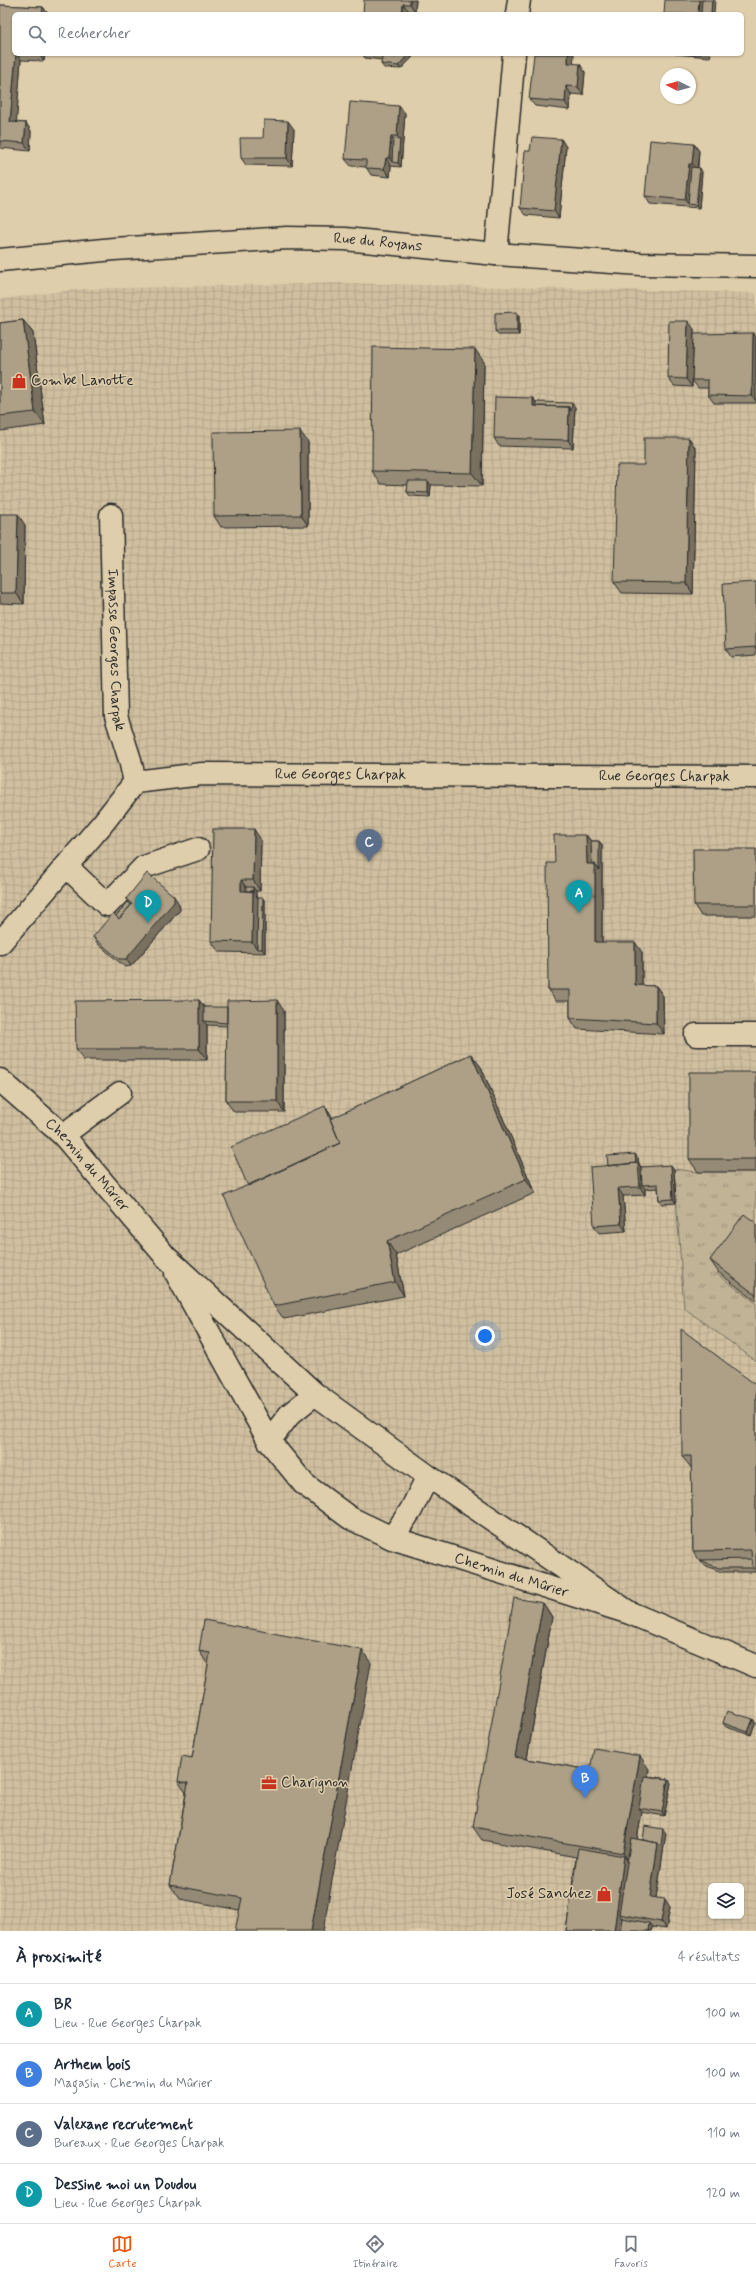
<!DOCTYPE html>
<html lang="fr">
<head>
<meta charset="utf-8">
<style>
	:root { --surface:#fff; --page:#f2f2f3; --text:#1f2937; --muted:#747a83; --line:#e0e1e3; --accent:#ea580c }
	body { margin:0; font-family:Mynerve,sans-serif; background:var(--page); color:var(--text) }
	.controls { position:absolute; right:12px; bottom:12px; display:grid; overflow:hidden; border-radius:6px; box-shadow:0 1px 3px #0004 }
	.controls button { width:36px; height:36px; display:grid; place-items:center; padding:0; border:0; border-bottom:1px solid var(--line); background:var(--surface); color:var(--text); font:20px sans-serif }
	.compass { position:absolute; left:660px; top:68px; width:36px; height:36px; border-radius:50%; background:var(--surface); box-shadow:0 1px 3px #0004; rotate:275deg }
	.you { position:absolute; left:485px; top:1336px; width:14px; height:14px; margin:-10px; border:3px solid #fff; border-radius:50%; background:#1a73e8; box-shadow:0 0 0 6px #1a73e833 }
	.badge { display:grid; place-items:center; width:26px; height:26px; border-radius:50%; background:var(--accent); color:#fff; font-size:13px; font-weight:700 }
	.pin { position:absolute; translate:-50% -33px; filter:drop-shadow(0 1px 2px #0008) }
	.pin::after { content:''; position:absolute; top:21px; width:14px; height:12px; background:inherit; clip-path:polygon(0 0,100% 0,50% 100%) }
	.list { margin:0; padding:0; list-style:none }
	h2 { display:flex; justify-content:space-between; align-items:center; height:52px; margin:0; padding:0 16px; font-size:17px }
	h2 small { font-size:13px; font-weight:400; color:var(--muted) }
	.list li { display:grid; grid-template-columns:26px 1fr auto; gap:12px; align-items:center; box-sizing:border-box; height:60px; padding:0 16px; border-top:1px solid var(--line) }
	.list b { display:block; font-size:15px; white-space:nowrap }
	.list p { margin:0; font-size:13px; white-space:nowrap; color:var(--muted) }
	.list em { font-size:13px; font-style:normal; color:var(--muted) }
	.icon { flex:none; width:22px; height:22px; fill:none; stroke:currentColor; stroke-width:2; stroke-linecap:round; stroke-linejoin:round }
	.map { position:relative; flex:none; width:756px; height:1931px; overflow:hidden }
	.search { position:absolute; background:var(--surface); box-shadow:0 1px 3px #0004; left:12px; right:12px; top:12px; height:44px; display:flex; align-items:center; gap:10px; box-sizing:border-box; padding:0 14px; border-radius:6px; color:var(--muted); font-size:15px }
	.sheet { height:292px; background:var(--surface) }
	nav { display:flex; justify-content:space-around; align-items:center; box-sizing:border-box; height:56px; border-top:1px solid var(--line); background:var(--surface); font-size:11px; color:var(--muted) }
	nav a { display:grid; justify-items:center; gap:2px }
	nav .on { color:var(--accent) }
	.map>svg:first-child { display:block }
</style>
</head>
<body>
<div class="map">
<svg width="756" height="1931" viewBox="0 0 756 1931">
	<defs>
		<pattern id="industrial-grid" width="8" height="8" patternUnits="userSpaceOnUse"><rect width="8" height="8" fill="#d0c0a0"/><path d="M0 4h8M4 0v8" fill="none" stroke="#b3a58a"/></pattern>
		<pattern id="grass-tufts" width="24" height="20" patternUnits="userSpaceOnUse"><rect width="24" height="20" fill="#c1b396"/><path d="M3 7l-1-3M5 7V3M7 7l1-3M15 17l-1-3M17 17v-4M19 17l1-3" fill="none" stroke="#9d927b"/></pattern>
	</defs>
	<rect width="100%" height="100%" fill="#dfceab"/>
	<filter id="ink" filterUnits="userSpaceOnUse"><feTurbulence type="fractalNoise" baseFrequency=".025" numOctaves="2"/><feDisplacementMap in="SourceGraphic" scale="8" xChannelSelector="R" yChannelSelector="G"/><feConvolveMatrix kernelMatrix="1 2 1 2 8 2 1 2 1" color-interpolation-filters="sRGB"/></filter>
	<g filter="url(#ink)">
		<!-- industrial -->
		<path fill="url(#industrial-grid)" fill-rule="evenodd" d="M 342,283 L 756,293 L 756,1931 L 0,1931 L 0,299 L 81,289 ZM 711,1886 L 741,1886 L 741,1916 L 711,1916 Z"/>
		<!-- grass -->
		<path fill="url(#grass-tufts)" stroke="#766f60" d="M 674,1169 L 698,1172 L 756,1172 L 756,1226 L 753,1224 L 717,1274 L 756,1303 L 756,1361 L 684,1308 Z"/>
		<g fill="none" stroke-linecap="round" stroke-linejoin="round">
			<!-- minor casing -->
			<g stroke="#2b2b2b" stroke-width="25">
				<g id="minor">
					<path d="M 517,14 L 519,0"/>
					<path d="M 496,254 L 514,54"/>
					<path id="s1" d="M 0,260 L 114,249 L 287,238 L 345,239 L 496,254 L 641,264 L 756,266"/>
					<path id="s2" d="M 111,515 L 116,716 L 130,760 L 135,782"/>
					<path d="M 66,866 L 107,905 L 144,867 L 198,849"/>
					<path id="s3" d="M 0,943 L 103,823 L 135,782 L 202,774 L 756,777"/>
					<path d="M 696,1035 L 756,1035"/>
					<path id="s4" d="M 0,1080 L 63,1135 L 166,1257 L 315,1394"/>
					<path d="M 63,1135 L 120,1093"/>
					<path d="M 176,1273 L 269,1441"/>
					<path d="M 428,1476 L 411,1510 L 392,1538 L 350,1518 L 304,1484 L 269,1441 L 290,1414 L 315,1394 L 428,1476 L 630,1613"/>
					<path id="s5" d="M 392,1538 L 630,1613 L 756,1666"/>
				</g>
			</g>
			<!-- minor -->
			<use href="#minor" stroke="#dfceab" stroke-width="22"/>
		</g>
		<!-- wall -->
		<path fill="#958a74" stroke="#2b2b2b" d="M 416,0 L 415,12 L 409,11 L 408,14 L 363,14 Z
			M 0,5 L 43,7 L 48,14 L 14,14 L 14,54 L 45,54 L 44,61 L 21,60 L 16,122 L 26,123 L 31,131 L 30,151 L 0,148 Z
			M 362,54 L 412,54 L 412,58 L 401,69 L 384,68 L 381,64 L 382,60 L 365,58 Z
			M 675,54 L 711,54 L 710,57 Z
			M 573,63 L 585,72 L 583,95 L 571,94 L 570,110 L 535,106 L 529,99 Z
			M 405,113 L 401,167 L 391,166 L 390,177 L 371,175 L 366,167 L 351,166 L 345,159 Z
			M 294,129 L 292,166 L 246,165 L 241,158 Z
			M 561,139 L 566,147 L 559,218 L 526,215 L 520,208 L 530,151 Z
			M 694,144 L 699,151 L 698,168 L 702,172 L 699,208 L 650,204 L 645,196 Z
			M 519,316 L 519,335 L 498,335 L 495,331 Z
			M 23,320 L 33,333 L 45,425 L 0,431 L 0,323 Z
			M 694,329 L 692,387 L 674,386 L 668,378 Z
			M 756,337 L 756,403 L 714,403 L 708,395 L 708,388 L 698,388 L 692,380 Z
			M 484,362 L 482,486 L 431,485 L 430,497 L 410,496 L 407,492 L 408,485 L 381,484 L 372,471 Z
			M 533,398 L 536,402 L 575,407 L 573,448 L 499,446 L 494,438 Z
			M 689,438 L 696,449 L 693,594 L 622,593 L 614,582 L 644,465 Z
			M 308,442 L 308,526 L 221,527 L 214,516 Z
			M 0,514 L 25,525 L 24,604 L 0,603 Z
			M 756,582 L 756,655 L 731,657 L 726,649 Z
			M 586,835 L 591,841 L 599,841 L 602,845 L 602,942 L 642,952 L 642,986 L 656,986 L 663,996 L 664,1034 L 577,1029 L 570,1018 L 570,1001 L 556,1001 L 548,990 L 555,863 Z
			M 261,840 L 260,891 L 256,891 L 256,896 L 258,898 L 265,902 L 265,953 L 219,952 L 211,941 Z
			M 756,849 L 756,916 L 701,916 L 694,905 Z
			M 126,899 L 179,904 L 180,910 L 131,966 L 125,967 L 98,944 L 93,937 L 116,916 L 128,902 Z
			M 199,1000 L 204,1007 L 284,1011 L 284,1112 L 234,1112 L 226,1101 L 227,1026 L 207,1025 L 207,1060 L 83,1060 L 76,1049 Z
			M 471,1054 L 481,1067 L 535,1193 L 396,1255 L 404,1296 L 284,1319 L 274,1306 L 248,1186 L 325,1106 L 333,1118 Z
			M 756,1072 L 756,1172 L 698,1172 L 689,1159 Z
			M 638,1158 L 639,1164 L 641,1167 L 674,1169 L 676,1203 L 662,1204 L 659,1200 L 658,1188 L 645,1189 L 645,1195 L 623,1196 L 626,1231 L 599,1233 L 594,1226 L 608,1166 Z
			M 756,1223 L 756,1301 L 719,1273 L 710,1260 Z
			M 756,1385 L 756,1572 L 721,1572 L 702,1564 L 693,1551 L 692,1469 L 682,1456 Z
			M 543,1603 L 552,1617 L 527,1759 L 590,1770 L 649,1769 L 648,1776 L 668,1779 L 671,1783 L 664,1816 L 642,1812 L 637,1839 L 643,1840 L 666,1833 L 656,1898 L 670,1907 L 666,1929 L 652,1927 L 651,1931 L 566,1931 L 576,1857 L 482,1840 L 473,1827 Z
			M 199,1651 L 371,1663 L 239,1910 L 180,1899 L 170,1885 L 186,1793 L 178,1781 L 192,1758 L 208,1665 Z
			M 753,1719 L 755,1723 L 751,1735 L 726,1727 L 723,1723 Z"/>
		<!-- shaded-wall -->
		<path fill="#79705e" stroke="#2b2b2b" d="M 410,0 L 416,0 L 415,12 L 410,4 Z
			M 699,0 L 705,0 L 704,14 L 698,14 Z
			M 712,0 L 715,0 L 714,14 L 711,14 Z
			M 403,4 L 409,11 L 408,14 L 402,14 Z
			M 43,7 L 48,14 L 42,14 Z
			M 16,54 L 17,54 L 21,60 L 16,129 L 10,122 Z
			M 39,54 L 45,54 L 44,61 Z
			M 395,54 L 404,54 L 400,61 Z
			M 409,54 L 412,54 L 412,58 L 401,69 L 398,66 Z
			M 568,54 L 574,54 L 573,70 L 568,63 Z
			M 580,64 L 585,72 L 583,95 L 578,87 Z
			M 566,86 L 571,94 L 570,110 L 565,102 Z
			M 399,106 L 405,113 L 401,167 L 398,163 L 400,140 L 397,136 Z
			M 288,121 L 294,129 L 292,166 L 287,158 Z
			M 26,123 L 31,131 L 30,151 L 24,143 Z
			M 391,136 L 396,143 L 392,162 L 389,158 Z
			M 561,139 L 566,147 L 559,218 L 554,211 Z
			M 694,144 L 699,151 L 697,171 L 692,164 Z
			M 386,158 L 391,166 L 390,177 L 384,169 Z
			M 689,164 L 694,171 L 688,204 L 685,200 Z
			M 700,168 L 702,172 L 699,208 L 696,205 Z
			M 517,312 L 519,316 L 519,335 L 517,331 Z
			M 23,320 L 33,333 L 45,425 L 35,412 Z
			M 688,321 L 694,329 L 692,387 L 686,379 Z
			M 753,333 L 756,337 L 756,401 L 752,396 Z
			M 475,349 L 484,362 L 482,486 L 472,473 Z
			M 533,398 L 538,406 L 533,406 Z
			M 572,403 L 575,407 L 573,448 L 568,440 L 569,407 Z
			M 300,431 L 308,442 L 308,526 L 301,515 Z
			M 689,438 L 696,449 L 693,594 L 686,583 Z
			M 428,481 L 431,485 L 430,497 L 428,493 Z
			M 18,514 L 25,525 L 24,604 L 16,593 Z
			M 254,829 L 261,840 L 260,891 L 253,880 Z
			M 586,835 L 594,845 L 594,870 L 587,864 Z
			M 599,841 L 602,845 L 602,953 L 595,942 L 595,864 Z
			M 241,880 L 249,891 L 246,898 L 241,891 Z
			M 253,887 L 256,891 L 256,896 L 260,902 L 257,949 L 252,942 Z
			M 174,896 L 179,904 L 180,910 L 131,966 L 126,959 Z
			M 263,898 L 265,902 L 265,953 L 262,949 Z
			M 635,942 L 642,952 L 642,996 L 635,985 Z
			M 656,986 L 663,996 L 664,1034 L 656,1023 Z
			M 199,1000 L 207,1011 L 204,1021 L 207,1025 L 207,1060 L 199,1049 Z
			M 277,1000 L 284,1011 L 284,1112 L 277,1101 Z
			M 471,1054 L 481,1067 L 535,1193 L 526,1179 Z
			M 325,1106 L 332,1117 L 350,1157 L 342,1146 Z
			M 635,1154 L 638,1158 L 639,1164 L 643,1171 L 642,1185 L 645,1189 L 645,1195 L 640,1187 L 637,1167 Z
			M 671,1165 L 674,1169 L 676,1203 L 673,1199 Z
			M 618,1188 L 623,1196 L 626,1231 L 621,1224 Z
			M 387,1241 L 396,1255 L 404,1296 L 395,1282 Z
			M 543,1603 L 552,1617 L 525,1770 L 515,1757 Z
			M 362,1650 L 371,1663 L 323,1931 L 311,1931 Z
			M 753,1719 L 755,1723 L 751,1735 L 748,1732 Z
			M 640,1756 L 649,1769 L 642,1809 L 639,1808 L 642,1812 L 632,1867 L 623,1853 Z
			M 668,1779 L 671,1783 L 664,1816 L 662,1812 Z
			M 663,1829 L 666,1833 L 655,1905 L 650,1897 L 658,1843 Z
			M 624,1856 L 632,1867 L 619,1914 L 624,1921 L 623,1931 L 614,1931 Z
			M 665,1899 L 670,1907 L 666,1929 L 661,1922 Z
			M 649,1923 L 652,1927 L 651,1931 L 648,1931 Z"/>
		<!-- building -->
		<path fill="#ada087" stroke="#2b2b2b" d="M 364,0 L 410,0 L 410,4 L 403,4 L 402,14 L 363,14 Z
			M 665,0 L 699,0 L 698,14 L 664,14 Z
			M 702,0 L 712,0 L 711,14 L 701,14 Z
			M 0,5 L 43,7 L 42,14 L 14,14 L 14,54 L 16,54 L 10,122 L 26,123 L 24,143 L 0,141 Z
			M 399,54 L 409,54 L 398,66 L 381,64 L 382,56 L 397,57 Z
			M 534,54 L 568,54 L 568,63 L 580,64 L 578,87 L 566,86 L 565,102 L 529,99 Z
			M 350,102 L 399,106 L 397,136 L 391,136 L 389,158 L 386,158 L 384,169 L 366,168 L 366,160 L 345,159 Z
			M 264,120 L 288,121 L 287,158 L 241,158 L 240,138 L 263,138 Z
			M 532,137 L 561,139 L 554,211 L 520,208 L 525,151 L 530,151 Z
			M 393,139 L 400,140 L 398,163 L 392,162 Z
			M 650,140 L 694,144 L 692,164 L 689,164 L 685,200 L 645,196 Z
			M 691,167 L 700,168 L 696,205 L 688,204 Z
			M 517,312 L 517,331 L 495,331 L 495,313 Z
			M 23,320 L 35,412 L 0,416 L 0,323 Z
			M 669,321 L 688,321 L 686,379 L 668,378 Z
			M 753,333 L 752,396 L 708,395 L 708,380 L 692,380 L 694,334 Z
			M 373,347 L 475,349 L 472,473 L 372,471 Z
			M 495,397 L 533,398 L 533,406 L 569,407 L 568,440 L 494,438 Z
			M 536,402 L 572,403 L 571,411 L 569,407 L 536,406 Z
			M 300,431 L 301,515 L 214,516 L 213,432 Z
			M 644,438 L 689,438 L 686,583 L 614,582 L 617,465 L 644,465 Z
			M 408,481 L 428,481 L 428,493 L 407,492 Z
			M 0,514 L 18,514 L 16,593 L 0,593 Z
			M 756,582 L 756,647 L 726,649 L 723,584 Z
			M 213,829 L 254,829 L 253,880 L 241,880 L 241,891 L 253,891 L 252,942 L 211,941 Z
			M 554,835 L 586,835 L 587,864 L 595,864 L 595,942 L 635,942 L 635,985 L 656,986 L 656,1023 L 570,1018 L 570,990 L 548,990 L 547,863 L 555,863 Z
			M 591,841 L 599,841 L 599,870 L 595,864 L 592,864 Z
			M 693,849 L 756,849 L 756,905 L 694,905 Z
			M 147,873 L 174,896 L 174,902 L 126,959 L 119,959 L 93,937 L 113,913 L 119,919 L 132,904 L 126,899 Z
			M 246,887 L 253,887 L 253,892 L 246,891 Z
			M 258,898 L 263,898 L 262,949 L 257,949 Z
			M 128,902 L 131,905 L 119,919 L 116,916 Z
			M 199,1000 L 199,1049 L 76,1049 L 75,1001 Z
			M 277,1000 L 277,1101 L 226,1101 L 227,1001 Z
			M 204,1007 L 227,1007 L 227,1023 L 204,1021 Z
			M 471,1054 L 526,1179 L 387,1241 L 395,1282 L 274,1306 L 224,1196 L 340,1143 L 330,1119 Z
			M 689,1072 L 756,1072 L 756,1159 L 689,1159 Z
			M 325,1106 L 340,1143 L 248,1186 L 231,1147 Z
			M 635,1154 L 636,1163 L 608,1166 L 607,1156 Z
			M 638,1163 L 640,1187 L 618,1188 L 621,1224 L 594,1226 L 590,1167 Z
			M 671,1165 L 673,1199 L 659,1200 L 658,1184 L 642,1185 L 641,1167 Z
			M 744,1214 L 756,1223 L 756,1295 L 710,1260 Z
			M 681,1329 L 756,1385 L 756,1572 L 752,1565 L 751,1550 L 693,1551 L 691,1456 L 682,1456 Z
			M 752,1559 L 752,1565 L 754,1568 L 719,1568 L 699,1560 Z
			M 514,1598 L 543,1603 L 515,1757 L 590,1770 L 594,1748 L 640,1756 L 623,1853 L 473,1827 Z
			M 204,1620 L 362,1650 L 311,1931 L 235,1931 L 242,1898 L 170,1885 L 188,1783 L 178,1781 L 182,1756 L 192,1758 L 210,1653 L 199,1651 Z
			M 727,1711 L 753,1719 L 748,1732 L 723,1723 Z
			M 644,1776 L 668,1779 L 662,1812 L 639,1808 Z
			M 645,1826 L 663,1829 L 661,1846 L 658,1843 L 643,1840 Z
			M 631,1838 L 658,1843 L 650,1897 L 665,1899 L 661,1922 L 619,1914 Z
			M 578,1848 L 624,1856 L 614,1931 L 566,1931 Z
			M 622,1918 L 649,1923 L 648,1931 L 620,1931 Z"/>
	</g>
	<!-- icons -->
	<defs>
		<g id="shop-bare" transform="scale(1.2)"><path d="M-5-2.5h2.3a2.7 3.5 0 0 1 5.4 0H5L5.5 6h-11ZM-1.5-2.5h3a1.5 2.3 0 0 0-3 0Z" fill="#c8321e" stroke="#dfceab" stroke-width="2.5" paint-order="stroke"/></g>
		<g id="office-bare" transform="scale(1.2)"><path d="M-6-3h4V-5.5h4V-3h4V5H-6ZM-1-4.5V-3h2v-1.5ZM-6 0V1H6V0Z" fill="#c8321e" stroke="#dfceab" stroke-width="2.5" paint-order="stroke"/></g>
	</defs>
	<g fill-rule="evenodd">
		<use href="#shop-bare" x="19" y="381"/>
		<use href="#office-bare" x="269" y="1783"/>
		<use href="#shop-bare" x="604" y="1894"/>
	</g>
	<g text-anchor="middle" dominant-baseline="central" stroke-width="3" stroke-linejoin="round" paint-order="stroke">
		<!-- street labels -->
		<g font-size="15" fill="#2b2b2b" stroke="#dfceab">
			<text stroke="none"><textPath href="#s1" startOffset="379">Rue du Royans</textPath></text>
			<text stroke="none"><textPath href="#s2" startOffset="135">Impasse Georges Charpak</textPath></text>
			<text stroke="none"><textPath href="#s3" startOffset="416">Rue Georges Charpak</textPath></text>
			<text stroke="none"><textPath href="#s3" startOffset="740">Rue Georges Charpak</textPath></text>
			<text stroke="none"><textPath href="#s4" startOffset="122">Chemin du Mûrier</textPath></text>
			<text stroke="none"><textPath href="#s5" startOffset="125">Chemin du Mûrier</textPath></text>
		</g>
		<!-- poi labels -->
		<g font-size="15" fill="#2b2b2b" stroke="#dfceab" text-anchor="start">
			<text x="31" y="381">Combe Lanotte</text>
			<text x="281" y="1783">Charignon</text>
			<text x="592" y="1894" text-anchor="end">José Sanchez</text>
		</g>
	</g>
</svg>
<div class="controls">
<button><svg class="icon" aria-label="layers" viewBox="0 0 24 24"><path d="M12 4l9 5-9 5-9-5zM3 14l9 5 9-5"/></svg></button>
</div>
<svg class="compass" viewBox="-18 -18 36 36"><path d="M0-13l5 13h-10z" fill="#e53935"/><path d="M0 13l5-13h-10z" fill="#747a83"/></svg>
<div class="you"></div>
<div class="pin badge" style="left:579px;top:913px;background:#0f9aa8">A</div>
<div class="pin badge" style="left:585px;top:1798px;background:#3f7fe0">B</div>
<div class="pin badge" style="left:369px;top:862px;background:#5c6f8a">C</div>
<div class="pin badge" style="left:148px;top:923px;background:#0f9aa8">D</div>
<div class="search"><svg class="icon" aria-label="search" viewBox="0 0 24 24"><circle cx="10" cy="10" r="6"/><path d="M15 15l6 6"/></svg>Rechercher</div>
</div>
<section class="sheet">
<h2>À proximité<small>4 résultats</small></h2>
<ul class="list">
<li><span class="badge" style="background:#0f9aa8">A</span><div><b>BR</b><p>Lieu · Rue Georges Charpak</p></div><em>100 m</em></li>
<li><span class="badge" style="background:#3f7fe0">B</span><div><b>Arthem bois</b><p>Magasin · Chemin du Mûrier</p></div><em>100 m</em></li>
<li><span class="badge" style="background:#5c6f8a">C</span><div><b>Valexane recrutement</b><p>Bureaux · Rue Georges Charpak</p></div><em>110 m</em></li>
<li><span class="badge" style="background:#0f9aa8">D</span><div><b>Dessine moi un Doudou</b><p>Lieu · Rue Georges Charpak</p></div><em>120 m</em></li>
</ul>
</section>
<nav>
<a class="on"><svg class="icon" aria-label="map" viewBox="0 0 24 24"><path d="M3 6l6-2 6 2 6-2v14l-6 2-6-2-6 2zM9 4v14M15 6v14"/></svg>Carte</a>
<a><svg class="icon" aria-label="directions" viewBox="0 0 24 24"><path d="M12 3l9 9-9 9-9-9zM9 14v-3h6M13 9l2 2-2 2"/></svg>Itinéraire</a>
<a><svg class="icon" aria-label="saved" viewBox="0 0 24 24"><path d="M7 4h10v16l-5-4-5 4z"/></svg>Favoris</a>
</nav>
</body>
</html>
